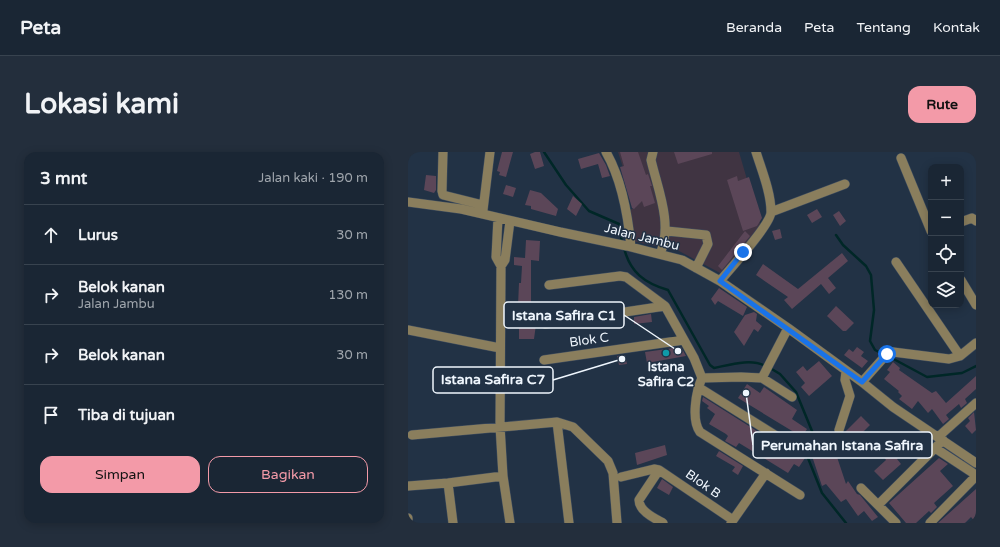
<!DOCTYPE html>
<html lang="id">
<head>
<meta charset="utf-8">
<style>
	:root { --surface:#1a2634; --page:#232e3c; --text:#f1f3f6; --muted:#9fa5ac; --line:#38434f; --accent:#f39aa8 }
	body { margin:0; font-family:"Varela Round",sans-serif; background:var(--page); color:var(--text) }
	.controls { position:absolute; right:12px; top:12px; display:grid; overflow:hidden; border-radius:8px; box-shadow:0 2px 10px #0003 }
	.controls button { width:36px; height:36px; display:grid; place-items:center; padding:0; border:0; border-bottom:1px solid var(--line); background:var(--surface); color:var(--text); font:20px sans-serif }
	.stop { position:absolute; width:12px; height:12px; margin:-9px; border:3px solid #1a73e8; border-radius:50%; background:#fff }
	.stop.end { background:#1a73e8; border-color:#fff; box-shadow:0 1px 4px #0008 }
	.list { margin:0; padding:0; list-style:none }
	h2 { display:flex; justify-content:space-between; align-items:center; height:52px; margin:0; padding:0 16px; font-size:17px }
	h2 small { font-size:13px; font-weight:400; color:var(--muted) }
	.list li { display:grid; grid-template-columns:26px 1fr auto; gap:12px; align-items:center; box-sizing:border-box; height:60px; padding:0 16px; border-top:1px solid var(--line) }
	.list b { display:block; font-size:15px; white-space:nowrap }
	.list p { margin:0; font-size:13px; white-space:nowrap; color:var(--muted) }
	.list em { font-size:13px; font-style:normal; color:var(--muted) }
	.actions { display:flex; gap:8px; padding:12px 16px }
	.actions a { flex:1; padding:9px 0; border:1px solid var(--accent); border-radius:12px; text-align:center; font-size:14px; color:var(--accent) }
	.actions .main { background:var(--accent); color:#111 }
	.icon { flex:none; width:22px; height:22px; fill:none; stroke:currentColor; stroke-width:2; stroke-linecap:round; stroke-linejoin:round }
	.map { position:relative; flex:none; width:568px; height:371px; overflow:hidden; border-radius:12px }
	header { display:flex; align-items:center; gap:24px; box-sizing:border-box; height:56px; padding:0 20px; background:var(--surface); border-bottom:1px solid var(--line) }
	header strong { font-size:19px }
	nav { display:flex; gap:22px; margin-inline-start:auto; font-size:14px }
	.intro { display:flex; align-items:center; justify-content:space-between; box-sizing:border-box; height:96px; padding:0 24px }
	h1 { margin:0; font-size:28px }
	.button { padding:10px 18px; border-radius:12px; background:var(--accent); color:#111; font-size:14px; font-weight:700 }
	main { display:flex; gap:24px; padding:0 24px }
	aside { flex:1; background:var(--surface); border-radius:12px; box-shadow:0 2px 10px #0003 }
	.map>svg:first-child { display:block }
</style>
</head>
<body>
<header>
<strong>Peta</strong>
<nav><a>Beranda</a><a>Peta</a><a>Tentang</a><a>Kontak</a></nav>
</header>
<div class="intro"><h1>Lokasi kami</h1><a class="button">Rute</a></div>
<main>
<aside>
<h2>3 mnt<small>Jalan kaki · 190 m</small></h2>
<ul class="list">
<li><svg class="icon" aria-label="ahead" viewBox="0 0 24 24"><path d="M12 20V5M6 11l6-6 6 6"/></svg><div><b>Lurus</b></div><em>30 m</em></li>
<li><svg class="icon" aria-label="right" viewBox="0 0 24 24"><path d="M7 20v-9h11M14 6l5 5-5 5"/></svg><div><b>Belok kanan</b><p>Jalan Jambu</p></div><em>130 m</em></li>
<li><svg class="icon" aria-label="right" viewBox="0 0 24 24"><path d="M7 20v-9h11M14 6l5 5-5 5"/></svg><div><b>Belok kanan</b></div><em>30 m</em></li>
<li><svg class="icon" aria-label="arrive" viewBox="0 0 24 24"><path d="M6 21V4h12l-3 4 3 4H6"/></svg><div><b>Tiba di tujuan</b></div></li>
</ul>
<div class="actions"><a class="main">Simpan</a><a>Bagikan</a></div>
</aside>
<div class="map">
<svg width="568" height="371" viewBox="0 0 568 371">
	<rect width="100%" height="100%" fill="#223245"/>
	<!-- education -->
	<path fill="#403442" d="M 210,0 L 331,0 L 353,75 L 314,122 L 271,99 L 224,89 L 220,59 L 228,55 Z"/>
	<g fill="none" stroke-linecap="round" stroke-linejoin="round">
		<!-- stream -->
		<path stroke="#002727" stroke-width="2.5" d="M 136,0 L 158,33 L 181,59 L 211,72 L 214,91
			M 428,83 L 435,93 L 458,114 L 463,123 L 466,158 L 462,189 L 467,198 L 475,202
			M 216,96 C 222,120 236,131 260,138 L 302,213 L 306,216 C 321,213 343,206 357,214
			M 480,204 L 519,225 L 554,221 L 568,214
			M 362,216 L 372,222 L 388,240 L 404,279 L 400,306 L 414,341 L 438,371"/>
	</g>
	<!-- building -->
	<path fill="#5b4658" d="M 94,0 L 105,0 L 98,25 L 91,23 L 92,20 L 89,19 Z
		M 127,0 L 132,0 L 136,14 L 127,17 L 122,2 Z
		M 212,0 L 230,0 L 238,23 L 240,22 L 244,34 L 242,34 L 247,51 L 236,55 L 234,49 L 226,57 L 224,56 L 212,15 L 216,14 Z
		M 266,0 L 304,0 L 304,2 L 270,12 Z
		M 191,1 L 198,13 L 202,24 L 194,26 L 190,12 L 173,17 L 170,7 Z
		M 18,23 L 28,24 L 28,38 L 26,41 L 16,38 Z
		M 329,24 L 330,29 L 341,25 L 354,66 L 349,74 L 335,79 L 319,28 Z
		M 98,33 L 108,36 L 105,45 L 95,42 Z
		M 122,38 L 133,41 L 150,57 L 148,64 L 123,57 L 123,54 L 117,53 Z
		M 165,44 L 174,52 L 168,64 L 159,57 Z
		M 409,57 L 414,65 L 404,71 L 399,63 Z
		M 431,59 L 438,69 L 432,74 L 425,63 Z
		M 372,77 L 374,86 L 367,88 L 364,79 Z
		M 337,79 L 342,84 L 314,118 L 310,114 Z
		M 118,88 L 132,89 L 131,109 L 123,108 L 123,150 L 131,151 L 126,187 L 111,187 L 111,176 L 109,176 L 111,131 L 113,131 L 114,114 L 106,113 L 106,105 L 117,106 Z
		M 434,101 L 440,109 L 420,126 L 428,136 L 421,142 L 413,132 L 384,157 L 376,148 L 380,145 L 348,123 L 355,112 L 390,137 Z
		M 311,136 L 339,155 L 335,164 L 310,149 L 307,153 L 303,147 Z
		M 428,154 L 446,171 L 438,179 L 435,179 L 419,164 Z
		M 346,160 L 349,162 L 348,169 L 354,174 L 350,180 L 346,177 L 336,194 L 326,180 L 337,163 Z
		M 243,162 L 244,170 L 226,172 L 226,165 Z
		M 273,195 L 278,204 L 239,211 L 237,200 Z
		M 449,195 L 456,200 L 453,204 L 460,209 L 454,216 L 436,203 L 441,197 L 445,200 Z
		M 217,203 L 219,212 L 211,213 L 209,204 Z
		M 411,209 L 424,224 L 401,244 L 393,235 L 397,231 L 388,220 L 395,214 L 399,219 Z
		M 485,210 L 492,216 L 491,218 L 524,241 L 528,239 L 538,251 L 568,224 L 568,237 L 557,247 L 559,251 L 553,256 L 551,252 L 538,263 L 541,267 L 535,272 L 524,257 L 520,261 L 510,249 L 504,257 L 491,247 L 494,244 L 490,240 L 491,239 L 476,227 L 482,220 L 479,218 Z
		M 339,232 L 352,241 L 356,235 L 389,258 L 384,267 L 399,277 L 394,285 L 330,246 Z
		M 295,245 L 384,301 L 382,305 L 387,303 L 397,306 L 391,315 L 386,312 L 380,321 L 331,291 L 328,295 L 317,289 L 320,284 L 318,282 L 301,272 L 307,262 L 299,256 L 301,254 L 294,249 Z
		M 566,260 L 568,278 L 564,282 L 557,274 L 562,269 L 560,266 Z
		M 453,264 L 462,273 L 438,297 L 429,288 Z
		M 421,281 L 438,332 L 440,329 L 449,342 L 452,343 L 470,365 L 464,369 L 456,359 L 450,364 L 438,347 L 433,350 L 418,332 L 414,334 L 402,298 L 411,295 L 407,286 Z
		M 492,287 L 500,295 L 489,307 L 493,312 L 475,328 L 466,319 L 478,308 L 476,305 Z
		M 257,293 L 259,303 L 229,313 L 227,301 Z
		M 311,299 L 335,314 L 330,323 L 324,319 L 327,315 L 308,304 Z
		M 531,306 L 540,312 L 532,319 L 545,334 L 526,351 L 529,355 L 523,361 L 521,359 L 508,371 L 498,371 L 481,351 Z
		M 254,327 L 265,335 L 261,343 L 249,336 Z
		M 568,337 L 568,371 L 563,365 L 557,371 L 530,371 Z"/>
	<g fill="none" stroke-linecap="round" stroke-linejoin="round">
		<!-- minor casing -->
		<g stroke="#3f4d5f" stroke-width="10">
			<path id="minor" d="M 35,0 L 34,39 L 35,43 L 75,53
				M 198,0 C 214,28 220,63 223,95
				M 245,0 L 243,8 C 250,38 265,72 252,102
				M 493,6 L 523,79
				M 0,50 L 53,57 L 152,80 L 219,94 L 274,108 L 312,129 L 380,176 L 454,230 L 485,255 L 568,311
				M 75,58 L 82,0
				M 363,60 L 437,32
				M 90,66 L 88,105 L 93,114 L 92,274 L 95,324 L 102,371
				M 553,70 L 564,66 L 568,69
				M 259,79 L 298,83 L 300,92 L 288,116
				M 488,110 L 552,204
				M 93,114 L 97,108 L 102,69
				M 553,128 L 568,153
				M 312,129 C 322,117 363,72 363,60 C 363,41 354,19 348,0
				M 141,133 L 212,124 L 218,125 L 257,154 L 286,206 L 294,226
				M 137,172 L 257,154
				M 0,178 L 92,196
				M 136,208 L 276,188
				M 354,226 L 380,176
				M 454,230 L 479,202 L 485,200 L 541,207 L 552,204 L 568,191
				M 290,235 L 394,300
				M 384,245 L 354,226 L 333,225 L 294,226 C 288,239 283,268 292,280 L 392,343
				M 149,270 L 165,275 L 200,309 L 205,321 L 209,371
				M 431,278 L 442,244 L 437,228 L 438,219
				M 4,283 L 149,270 L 161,371
				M 530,285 L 568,251
				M 213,325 L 246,317 L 251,318
				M 40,331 L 45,371
				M 0,334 L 40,331 L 95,324
				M 453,336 L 470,353
				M 0,366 L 0,371
				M 255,371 C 246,366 231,359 231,348 L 251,318 L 325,368
				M 323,371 L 358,321
				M 488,371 L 470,353 L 535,288
				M 522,371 L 567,325 L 565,321 L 527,296"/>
		</g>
		<!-- minor -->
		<use href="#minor" stroke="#8a7e5d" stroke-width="9"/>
	</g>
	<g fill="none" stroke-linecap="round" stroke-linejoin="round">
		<!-- route -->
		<path stroke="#1a73e8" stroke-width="5" d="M 335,100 L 312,129 L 454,230 L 479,202"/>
	</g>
	<!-- markers -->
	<circle fill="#0f9aa8" stroke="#223245" stroke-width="1.5" cx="258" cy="201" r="4"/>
	<g text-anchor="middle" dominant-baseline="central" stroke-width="3" stroke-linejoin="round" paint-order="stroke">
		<!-- street labels -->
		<g font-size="13" fill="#eff6fd" stroke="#223245">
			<text transform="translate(234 85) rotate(14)">Jalan Jambu</text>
			<text transform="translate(181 188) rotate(-8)">Blok C</text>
			<text transform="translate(295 332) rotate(35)">Blok B</text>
		</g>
		<!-- poi labels -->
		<g font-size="13" font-weight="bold" fill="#eff6fd" stroke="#223245">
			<text x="258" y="215">Istana<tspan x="258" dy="15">Safira C2</tspan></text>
		</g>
	</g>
	<!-- callouts -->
	<path fill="none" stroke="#eff6fd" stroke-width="1.5" d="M270 199L216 163M214 207L145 228M338 241L345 293"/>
	<g fill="#eff6fd" stroke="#223245" stroke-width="1.5">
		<circle cx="270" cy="199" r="4"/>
		<circle cx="214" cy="207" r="4"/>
		<circle cx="338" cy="241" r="4"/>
	</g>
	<g fill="#223245" stroke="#eff6fd" stroke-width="1.5">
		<rect x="96" y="150" width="120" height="26" rx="4"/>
		<rect x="25" y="215" width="120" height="26" rx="4"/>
		<rect x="345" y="280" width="179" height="26" rx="4"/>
	</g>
	<g font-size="14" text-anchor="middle" font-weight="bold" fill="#eff6fd">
		<text x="156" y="168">Istana Safira C1</text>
		<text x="85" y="232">Istana Safira C7</text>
		<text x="434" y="298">Perumahan Istana Safira</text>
	</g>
</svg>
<div class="controls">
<button>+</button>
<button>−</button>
<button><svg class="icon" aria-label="locate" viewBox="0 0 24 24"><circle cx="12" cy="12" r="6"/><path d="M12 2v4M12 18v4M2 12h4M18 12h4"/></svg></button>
<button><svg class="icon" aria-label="layers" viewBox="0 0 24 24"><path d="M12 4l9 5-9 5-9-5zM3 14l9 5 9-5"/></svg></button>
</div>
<div class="stop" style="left:479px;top:202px"></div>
<div class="stop end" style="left:335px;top:100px"></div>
</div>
</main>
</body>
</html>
